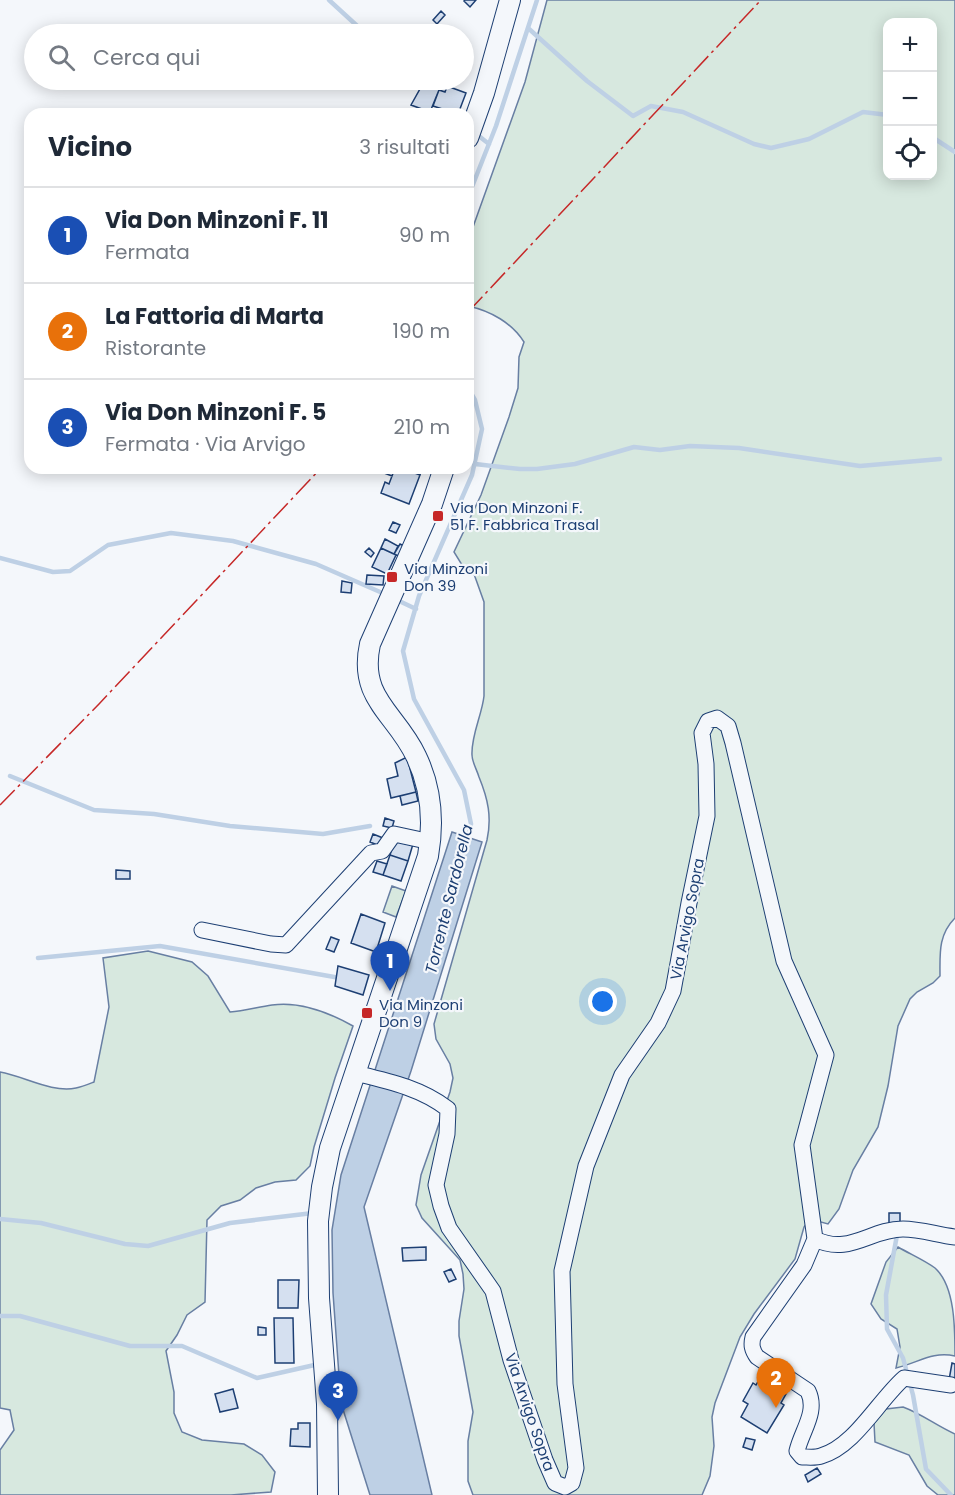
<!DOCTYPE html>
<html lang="it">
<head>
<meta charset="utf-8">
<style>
	:root { --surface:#fff; --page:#f2f2f3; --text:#1f2937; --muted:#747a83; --line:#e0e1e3; --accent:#1a73e8 }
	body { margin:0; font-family:Poppins,sans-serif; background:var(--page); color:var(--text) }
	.controls { position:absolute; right:18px; top:18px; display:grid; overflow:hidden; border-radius:12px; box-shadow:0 3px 15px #0003 }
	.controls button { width:54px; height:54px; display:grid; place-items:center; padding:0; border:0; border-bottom:2px solid var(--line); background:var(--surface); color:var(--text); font:30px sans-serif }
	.you { position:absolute; left:603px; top:1002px; width:21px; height:21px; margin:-15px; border:4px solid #fff; border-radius:50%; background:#1a73e8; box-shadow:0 0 0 9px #1a73e833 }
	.badge { display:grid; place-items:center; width:39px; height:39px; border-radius:50%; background:var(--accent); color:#fff; font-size:20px; font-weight:700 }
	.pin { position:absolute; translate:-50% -50px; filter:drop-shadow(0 2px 3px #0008) }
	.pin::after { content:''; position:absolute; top:32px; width:21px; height:18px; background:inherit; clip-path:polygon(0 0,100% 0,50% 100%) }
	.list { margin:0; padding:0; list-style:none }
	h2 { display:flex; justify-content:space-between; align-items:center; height:78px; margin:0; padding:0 24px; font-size:26px }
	h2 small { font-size:20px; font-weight:400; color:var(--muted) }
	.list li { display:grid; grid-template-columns:39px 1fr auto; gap:18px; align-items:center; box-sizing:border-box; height:96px; padding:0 24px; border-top:2px solid var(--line) }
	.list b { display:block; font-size:22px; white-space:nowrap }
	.list p { margin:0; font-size:20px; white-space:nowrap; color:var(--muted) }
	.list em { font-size:20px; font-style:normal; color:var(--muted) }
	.icon { flex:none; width:33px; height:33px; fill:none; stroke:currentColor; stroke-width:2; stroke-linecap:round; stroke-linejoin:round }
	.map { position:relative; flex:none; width:955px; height:1495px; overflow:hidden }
	.search { position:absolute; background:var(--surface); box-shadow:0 3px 15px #0003; left:24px; top:24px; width:450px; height:66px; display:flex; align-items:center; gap:15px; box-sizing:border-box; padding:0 21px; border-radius:33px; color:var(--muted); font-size:22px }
	.panel { position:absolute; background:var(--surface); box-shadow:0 3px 15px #0003; left:24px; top:108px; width:450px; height:366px; border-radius:18px }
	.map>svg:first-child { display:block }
</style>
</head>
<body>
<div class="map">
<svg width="955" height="1495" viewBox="0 0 955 1495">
	<rect width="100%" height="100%" fill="#f4f7fb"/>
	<!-- green -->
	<path fill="#d7e8df" stroke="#687fa3" stroke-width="1.5" fill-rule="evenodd" d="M 547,0 L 955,0 L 955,918 C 938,935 940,954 940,976 L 933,983 L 917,992 L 910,999 L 898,1026 L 888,1086 L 878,1127 L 853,1170 L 839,1209 L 828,1224 L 810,1219 L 804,1227 L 795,1259 L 754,1314 L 740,1337 L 715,1403 L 712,1417 L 714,1446 L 710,1476 L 702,1495 L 473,1495 L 468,1481 L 468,1441 L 473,1412 L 459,1336 L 459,1321 L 464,1289 L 463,1274 L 460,1260 L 422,1218 L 416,1205 L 421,1175 L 450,1092 L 453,1078 L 450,1064 L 436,1039 L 434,1024 L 487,840 C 492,817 488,799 479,777 C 477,770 472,762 472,755 C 471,735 482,715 484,696 L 484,602 L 474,574 L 462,565 L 454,552 L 481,495 L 509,417 L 518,388 L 519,357 L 524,342 C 512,323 491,311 468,306 L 468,241 L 525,82 ZM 888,22 L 932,22 L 932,176 L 888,176 Z
		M 392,886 L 406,891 L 396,917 L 383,912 Z
		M 148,951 L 192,962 L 208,976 L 230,1012 C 244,1011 258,1007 272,1005 C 300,1001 330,1013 353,1026 L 335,1078 L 314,1147 L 310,1166 L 296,1180 L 275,1182 L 256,1188 L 240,1200 L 221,1206 L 207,1220 L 205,1302 L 187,1315 L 177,1335 L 166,1351 L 174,1392 L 174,1413 L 182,1432 L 202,1440 L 244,1444 L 262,1455 L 275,1472 L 271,1492 L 231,1495 L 0,1495 L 0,1450 L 14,1430 L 10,1410 L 0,1408 L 0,1072 C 24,1076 51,1093 76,1088 C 82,1087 89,1084 94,1082 L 109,1007 L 103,958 Z
		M 898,1247 C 910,1254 924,1260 935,1268 C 955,1286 955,1328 955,1356 C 932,1351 918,1363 896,1368 L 900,1347 L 897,1329 L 881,1319 L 871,1304 L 886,1262 Z
		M 903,1407 C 922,1414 937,1426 955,1434 L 955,1495 L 938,1495 L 927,1486 L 909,1455 L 875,1442 L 874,1423 L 886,1409 Z"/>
	<!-- water -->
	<path fill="#bed0e5" stroke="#687fa3" stroke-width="1.5" d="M 452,832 L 482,842 L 411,1071 L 364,1207 L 432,1495 L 370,1495 L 341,1403 L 333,1293 L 332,1230 L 341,1175 Z"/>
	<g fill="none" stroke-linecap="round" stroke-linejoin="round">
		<!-- stream -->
		<path stroke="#bed0e5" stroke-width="4.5" d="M 329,0 L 366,34
			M 528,28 L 587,81 L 633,116 L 651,106 L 683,112 L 754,144 L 771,148 L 809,139 L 863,112 L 888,115
			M 409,80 L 423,91
			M 443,108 L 451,114
			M 475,133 L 489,144
			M 932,137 L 955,152
			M 468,197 L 496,126 L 537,0
			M 475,464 L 520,469 L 537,469 L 575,464 L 634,447 L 660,450 L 690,446 L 739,448 L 860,466 L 940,459
			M 0,558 L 53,572 L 70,571 L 108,545 L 171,533 L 233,541 L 316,564 L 387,595
			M 395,599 L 416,609
			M 10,776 L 94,810 L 154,814 L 230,826 L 323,834 L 370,826
			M 467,842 L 471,824 L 464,790 L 414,699 L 403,651 L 419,596 L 472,475 L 482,429 L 475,400 L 468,388
			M 38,958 L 160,946 L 340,978
			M 0,1219 L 41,1223 L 125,1244 L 148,1246 L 230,1223 L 313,1213
			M 897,1235 L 886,1295 L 887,1329 L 903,1358 L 913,1395 L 926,1469 L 951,1495
			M 0,1316 L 20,1316 L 130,1346 L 182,1346 L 257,1378 L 319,1364"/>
	</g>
	<!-- building -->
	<path fill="#d5e0f0" stroke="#1d3f73" stroke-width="1.5" d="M 465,0 L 476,0 L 470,7 L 464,1 Z
		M 441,11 L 445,15 L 437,24 L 433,20 Z
		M 407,80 L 414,80 L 413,86 L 406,85 Z
		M 419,80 L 426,80 L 447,87 L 445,92 L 439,90 L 430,112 L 411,105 L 421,87 L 417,85 Z
		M 447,86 L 466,93 L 458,114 L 433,106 L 439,90 L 445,92 Z
		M 371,468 L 395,468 L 392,476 Z
		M 395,468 L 408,468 L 407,470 L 420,475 L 409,504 L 381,493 L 385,482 L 389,484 Z
		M 408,468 L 422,468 L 420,475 L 407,470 Z
		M 393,522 L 400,525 L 396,533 L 389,530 Z
		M 385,539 L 398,546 L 394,554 L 381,548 Z
		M 400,544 L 406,547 L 401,557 L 394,554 Z
		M 369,548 L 374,553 L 371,557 L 365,552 Z
		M 381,548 L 396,555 L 387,574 L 372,567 Z
		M 367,575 L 384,576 L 383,585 L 366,584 Z
		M 342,581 L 352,583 L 351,593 L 341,592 Z
		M 407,757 L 416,792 L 391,798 L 387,779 L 398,776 L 395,763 Z
		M 416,792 L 418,801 L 402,805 L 400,796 Z
		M 385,818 L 394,821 L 392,828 L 383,826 Z
		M 373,834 L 383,838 L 380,846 L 370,842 Z
		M 395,838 L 413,844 L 408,861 L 390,855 Z
		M 390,855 L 408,861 L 401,881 L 383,875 Z
		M 377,861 L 387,864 L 383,875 L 373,872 Z
		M 116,870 L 130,871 L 130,879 L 116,879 Z
		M 361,914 L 385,923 L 376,952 L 351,943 Z
		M 331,937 L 339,940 L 334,952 L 326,949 Z
		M 338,966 L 369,975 L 363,995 L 335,986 Z
		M 889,1213 L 900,1213 L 900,1224 L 889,1224 Z
		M 426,1247 L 426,1260 L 403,1261 L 402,1248 Z
		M 451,1269 L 456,1279 L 449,1282 L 444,1272 Z
		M 278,1280 L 299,1280 L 298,1308 L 278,1308 Z
		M 274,1318 L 293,1318 L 294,1363 L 275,1363 Z
		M 258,1327 L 266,1328 L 266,1335 L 258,1335 Z
		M 952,1363 L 955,1364 L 955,1381 L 949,1380 Z
		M 776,1376 L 786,1382 L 782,1391 L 771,1384 Z
		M 760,1378 L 782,1391 L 786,1382 L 791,1385 L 781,1403 L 784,1405 L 767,1433 L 741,1417 L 748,1404 L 743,1401 L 753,1383 L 756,1385 Z
		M 233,1389 L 238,1408 L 220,1412 L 215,1394 Z
		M 298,1423 L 310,1423 L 310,1447 L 290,1446 L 291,1429 L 298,1429 Z
		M 746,1438 L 755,1440 L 752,1450 L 743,1447 Z
		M 817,1468 L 821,1474 L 808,1482 L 805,1475 Z"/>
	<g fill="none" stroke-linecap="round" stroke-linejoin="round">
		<!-- street casing -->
		<g stroke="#1d3f73" stroke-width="17">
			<path id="street" d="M 202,930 L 271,944 L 286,945 L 371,853 L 382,851 L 394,834 L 431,842
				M 355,1073 C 388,1081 421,1088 448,1109 L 447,1134 L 436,1185 L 441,1206 L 449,1228 L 493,1291 L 511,1360 L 545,1460 L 555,1483 L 565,1487 L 572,1483 L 576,1468 L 565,1384 L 562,1271 L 586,1166 L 622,1075 L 658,1023 L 673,991 L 689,903 L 707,816 L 706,764 L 702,733 L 708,721 L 717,718 L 728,726 L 733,743 L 784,961 L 826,1055 L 802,1145 L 815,1239
				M 815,1239 L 804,1265 L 753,1337 C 751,1345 752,1350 757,1357 L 808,1391 C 818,1412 802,1430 797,1451 L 802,1457 C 808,1457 816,1458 821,1456 C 855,1446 878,1401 904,1378 L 951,1385
				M 815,1239 C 849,1256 870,1229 903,1229 C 920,1229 938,1235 955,1237"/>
		</g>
		<!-- secondary casing -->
		<g stroke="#1d3f73" stroke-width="22">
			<path id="secondary" d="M 468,138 L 484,93 L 510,0
				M 328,1495 L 327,1404 L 319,1298 L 318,1221 L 322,1187 L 330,1148 L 428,856 C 434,822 431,787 416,756 C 396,713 358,699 370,644 L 432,504 L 444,468"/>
		</g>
		<!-- street -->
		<use href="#street" stroke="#f4f7fb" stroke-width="15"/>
		<!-- secondary -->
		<use href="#secondary" stroke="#f4f7fb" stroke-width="20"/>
		<!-- power -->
		<path stroke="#c62828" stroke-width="1.5" stroke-dasharray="21 4.5 3 4.5" stroke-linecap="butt" d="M 468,312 L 761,0
			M 0,805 L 99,704 L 321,468"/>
	</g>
	<!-- markers -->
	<g fill="#c62828" stroke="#f4f7fb" stroke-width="2">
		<rect x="432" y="510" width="12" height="12" rx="3"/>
		<rect x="386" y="571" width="12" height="12" rx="3"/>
		<rect x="361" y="1007" width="12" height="12" rx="3"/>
	</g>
	<g text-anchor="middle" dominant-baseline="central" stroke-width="4.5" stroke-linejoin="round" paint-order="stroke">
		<!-- poi labels -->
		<g font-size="15" fill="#1d3f73" stroke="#f4f7fb" text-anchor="start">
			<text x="450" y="507">Via Don Minzoni F.<tspan x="450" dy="17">51 F. Fabbrica Trasal</tspan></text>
			<text x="404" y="568">Via Minzoni<tspan x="404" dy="17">Don 39</tspan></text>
			<text x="379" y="1004">Via Minzoni<tspan x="379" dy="17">Don 9</tspan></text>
		</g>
		<!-- street labels -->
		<g font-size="15" fill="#1d3f73" stroke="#f4f7fb">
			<text transform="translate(687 919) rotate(-79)">Via Arvigo Sopra</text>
			<text transform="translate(530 1412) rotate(71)">Via Arvigo Sopra</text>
		</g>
		<!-- water labels -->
		<g font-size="16" font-style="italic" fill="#1d3f73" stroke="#f4f7fb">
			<text transform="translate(449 899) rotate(-76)">Torrente Sardorella</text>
		</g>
	</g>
</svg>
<div class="controls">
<button>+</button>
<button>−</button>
<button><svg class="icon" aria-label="locate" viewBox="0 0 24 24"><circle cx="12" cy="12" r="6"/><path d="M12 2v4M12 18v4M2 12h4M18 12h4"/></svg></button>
</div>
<div class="you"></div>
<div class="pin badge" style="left:390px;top:991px;background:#1a4fb4">1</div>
<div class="pin badge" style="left:776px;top:1408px;background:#e8710a">2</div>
<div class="pin badge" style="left:338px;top:1421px;background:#1a4fb4">3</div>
<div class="search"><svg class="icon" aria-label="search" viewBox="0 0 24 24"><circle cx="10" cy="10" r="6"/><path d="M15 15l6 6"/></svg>Cerca qui</div>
<section class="panel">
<h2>Vicino<small>3 risultati</small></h2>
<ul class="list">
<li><span class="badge" style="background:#1a4fb4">1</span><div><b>Via Don Minzoni F. 11</b><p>Fermata</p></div><em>90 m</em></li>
<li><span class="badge" style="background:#e8710a">2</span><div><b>La Fattoria di Marta</b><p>Ristorante</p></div><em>190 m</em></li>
<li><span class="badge" style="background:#1a4fb4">3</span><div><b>Via Don Minzoni F. 5</b><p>Fermata · Via Arvigo</p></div><em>210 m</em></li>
</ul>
</section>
</div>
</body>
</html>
